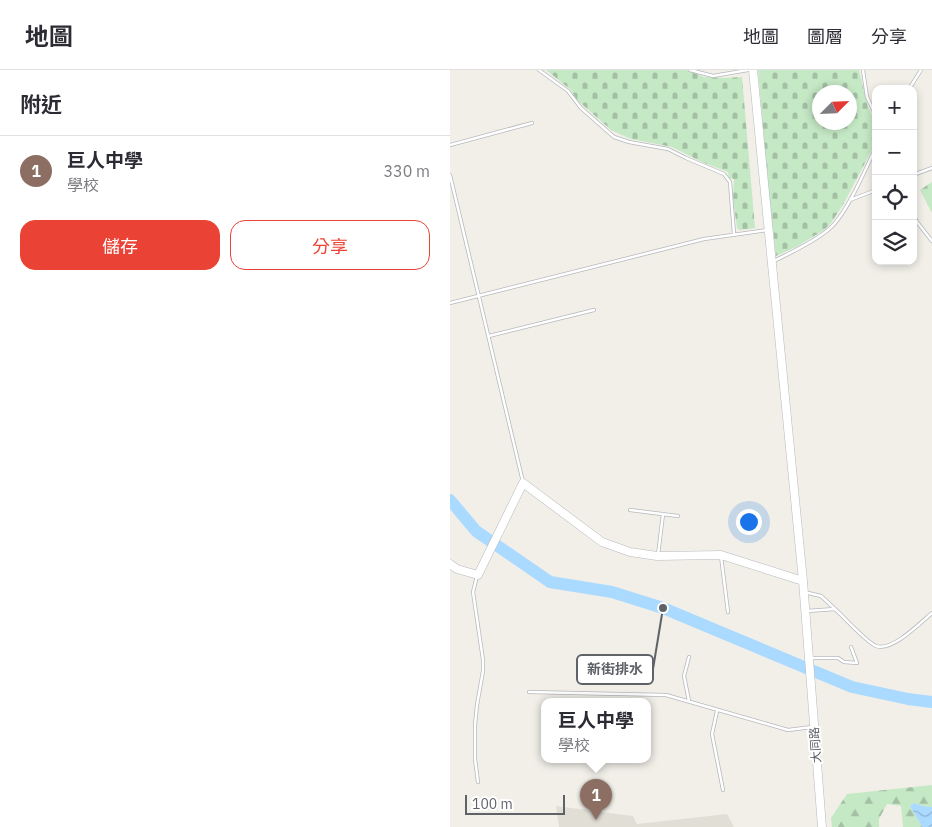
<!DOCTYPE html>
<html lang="zh-TW">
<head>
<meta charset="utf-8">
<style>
	:root { --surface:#fff; --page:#f2f2f3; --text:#2b2b33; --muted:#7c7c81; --line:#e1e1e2; --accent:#ea4335 }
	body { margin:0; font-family:"IBM Plex Sans","Noto Sans TC",sans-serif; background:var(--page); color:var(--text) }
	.controls { position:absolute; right:15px; top:15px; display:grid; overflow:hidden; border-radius:10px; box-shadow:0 2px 8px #0003 }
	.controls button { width:45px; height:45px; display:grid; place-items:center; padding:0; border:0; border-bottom:1px solid var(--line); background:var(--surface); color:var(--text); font:25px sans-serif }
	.compass { position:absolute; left:362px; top:15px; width:45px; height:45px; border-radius:50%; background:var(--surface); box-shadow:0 2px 8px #0003; rotate:66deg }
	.scale { position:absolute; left:15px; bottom:12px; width:100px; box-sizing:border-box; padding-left:5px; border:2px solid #5f6368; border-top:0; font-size:14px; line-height:18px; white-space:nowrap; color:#5f6368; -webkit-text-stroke:4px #fff; paint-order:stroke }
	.you { position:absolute; left:298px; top:451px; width:18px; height:18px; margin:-12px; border:4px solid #fff; border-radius:50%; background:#1a73e8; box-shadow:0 0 0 8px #1a73e833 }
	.badge { display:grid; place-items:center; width:32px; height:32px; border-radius:50%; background:var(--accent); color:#fff; font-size:16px; font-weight:700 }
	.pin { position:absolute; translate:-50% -41px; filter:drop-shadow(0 1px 2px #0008) }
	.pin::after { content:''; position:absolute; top:26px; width:18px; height:15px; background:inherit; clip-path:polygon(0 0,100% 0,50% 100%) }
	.popup { position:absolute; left:91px; top:628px; width:110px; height:65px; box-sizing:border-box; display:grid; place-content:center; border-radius:10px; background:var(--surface); filter:drop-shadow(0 1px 4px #0005); font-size:16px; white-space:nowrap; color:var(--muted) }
	.popup b { font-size:19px; color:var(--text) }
	.popup::after { content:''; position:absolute; left:50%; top:100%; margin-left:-10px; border:10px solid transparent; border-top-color:var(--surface) }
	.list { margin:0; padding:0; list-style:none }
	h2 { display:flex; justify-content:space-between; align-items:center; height:65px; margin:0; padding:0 20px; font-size:21px }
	h2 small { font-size:16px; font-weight:400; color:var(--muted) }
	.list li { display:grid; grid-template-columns:32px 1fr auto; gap:15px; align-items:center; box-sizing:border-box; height:70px; padding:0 20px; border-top:1px solid var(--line) }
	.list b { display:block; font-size:19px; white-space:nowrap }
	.list p { margin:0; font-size:16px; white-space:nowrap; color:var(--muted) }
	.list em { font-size:16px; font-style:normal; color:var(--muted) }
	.actions { display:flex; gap:10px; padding:15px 20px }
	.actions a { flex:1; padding:11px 0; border:1px solid var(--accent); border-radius:15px; text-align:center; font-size:18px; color:var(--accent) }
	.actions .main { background:var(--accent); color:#fff }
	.icon { flex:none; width:28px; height:28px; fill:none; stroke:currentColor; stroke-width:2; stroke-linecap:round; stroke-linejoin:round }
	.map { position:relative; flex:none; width:482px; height:757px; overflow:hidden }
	header { display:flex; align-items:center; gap:30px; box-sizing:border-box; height:70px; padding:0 25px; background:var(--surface); border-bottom:1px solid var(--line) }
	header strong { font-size:24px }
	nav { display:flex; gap:28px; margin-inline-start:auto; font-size:18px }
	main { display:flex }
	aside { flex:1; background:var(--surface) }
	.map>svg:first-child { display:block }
</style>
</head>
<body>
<header>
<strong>地圖</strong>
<nav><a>地圖</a><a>圖層</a><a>分享</a></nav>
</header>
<main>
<aside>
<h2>附近<small></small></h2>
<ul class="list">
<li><span class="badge" style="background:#8d6e63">1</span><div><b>巨人中學</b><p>學校</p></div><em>330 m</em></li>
</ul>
<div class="actions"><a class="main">儲存</a><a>分享</a></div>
</aside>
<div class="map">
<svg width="482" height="757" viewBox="0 0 482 757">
	<defs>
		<pattern id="forest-firs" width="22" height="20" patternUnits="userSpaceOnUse" patternTransform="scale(1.25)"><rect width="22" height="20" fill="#c5e8c5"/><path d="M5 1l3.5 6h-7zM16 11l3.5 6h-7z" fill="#a3c0a4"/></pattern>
		<pattern id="cemetery-stones" width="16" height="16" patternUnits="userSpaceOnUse" patternTransform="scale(1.25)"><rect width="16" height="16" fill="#c5e8c5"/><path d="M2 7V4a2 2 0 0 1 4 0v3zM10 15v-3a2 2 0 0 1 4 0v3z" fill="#a3c0a4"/></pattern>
		<pattern id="water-waves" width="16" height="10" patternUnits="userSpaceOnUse" patternTransform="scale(1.25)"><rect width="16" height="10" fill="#aadaff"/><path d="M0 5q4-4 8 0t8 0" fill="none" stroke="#8eb4d2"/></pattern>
	</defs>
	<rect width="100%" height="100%" fill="#f1efe8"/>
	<!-- education -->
	<path fill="#e1ded6" d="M 106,736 L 183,746 L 187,754 L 277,744 L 284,757 L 109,757 Z"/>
	<!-- forest -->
	<path fill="url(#forest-firs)" d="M 482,715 L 482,737 L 472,736 L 465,733 L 460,736 L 472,757 L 453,757 L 451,736 L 437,734 L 429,749 L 429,757 L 382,757 L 381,748 L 397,724 Z"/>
	<!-- cemetery -->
	<path fill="url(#cemetery-stones)" fill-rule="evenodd" d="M 96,0 L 237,0 L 254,7 L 273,8 L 292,7 L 305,158 L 290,160 L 287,158 L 283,129 L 284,109 L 279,108 L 278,102 L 252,92 L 222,77 L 181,69 L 161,60 L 126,29 L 121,20 Z
		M 308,0 L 409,0 L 418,37 L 426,53 L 426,72 L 394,133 L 381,153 L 374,160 L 346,177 L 326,186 L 319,125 ZM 370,22 L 400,22 L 400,52 L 370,52 Z
		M 482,112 L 482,143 L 470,120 Z"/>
	<!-- water -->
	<path fill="url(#water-waves)" d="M 465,733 L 472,736 L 482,737 L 482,757 L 472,757 L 460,736 Z"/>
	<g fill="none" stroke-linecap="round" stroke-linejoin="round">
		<!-- river -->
		<path stroke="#aadaff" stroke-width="12" d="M 0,430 L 26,461 L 100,512 L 162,522 L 213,538 L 402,617 L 458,629 L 482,632"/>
		<!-- lane casing -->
		<g stroke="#b5b8bc" stroke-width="4">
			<path id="lane" d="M 89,0 L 118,21 L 131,38 L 164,67 L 179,72 L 218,79 L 236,88 L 274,104 L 280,112 L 284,164
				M 240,0 L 263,6 L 298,0
				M 413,0 L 417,27 L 426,46
				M 459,19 L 471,0
				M 0,75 L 82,53
				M 0,105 L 73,412
				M 463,105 L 482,98
				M 400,130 L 426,120
				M 463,144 L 467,152 L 482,171
				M 324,191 C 342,182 362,173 378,160 C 396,146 415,100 426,77
				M 0,233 L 254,169 L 317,160
				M 39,266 L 144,240
				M 180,440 L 228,446
				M 208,485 L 213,444
				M 271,486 L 278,542
				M 27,506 L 23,522 L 33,590 L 33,601 L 27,635 L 25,655 L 25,689 L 28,712
				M 354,522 L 371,526 L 385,539
				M 357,541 L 385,539 C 395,548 415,571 426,576 C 442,582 470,553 482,543
				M 361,588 L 388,588 L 394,592 L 407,593 L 401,577
				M 79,622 L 216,625 L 338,660 L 362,657
				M 239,631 L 234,606 L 239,587
				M 267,641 L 262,664 L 273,720"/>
		</g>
		<!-- secondary casing -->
		<g stroke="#b6babf" stroke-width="9">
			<path id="secondary" d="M 303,0 L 353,511 L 372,757
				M 0,494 L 7,499 L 28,505 L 73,413 L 152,472 L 180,482 L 207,486 L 271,485 L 353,511"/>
		</g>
		<!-- lane -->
		<use href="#lane" stroke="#fff" stroke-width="2.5"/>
		<!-- secondary -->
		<use href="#secondary" stroke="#fff" stroke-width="8"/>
	</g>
	<g text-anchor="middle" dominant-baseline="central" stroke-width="4" stroke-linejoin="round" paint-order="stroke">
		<!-- street labels -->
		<g font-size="12" fill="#5f6368" stroke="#fff">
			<text transform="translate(365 675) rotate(-94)">大同路</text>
		</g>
	</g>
	<!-- callouts -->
	<path fill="none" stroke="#5f6368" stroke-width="2" d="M213 538L203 599"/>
	<circle fill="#5f6368" stroke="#fff" stroke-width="2" cx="213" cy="538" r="5"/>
	<rect fill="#fff" stroke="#5f6368" stroke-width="2" x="127" y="585" width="76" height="29" rx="5"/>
	<g font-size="14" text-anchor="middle" font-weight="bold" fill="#5f6368">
		<text x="165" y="604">新街排水</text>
	</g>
</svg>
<div class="controls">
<button>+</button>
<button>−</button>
<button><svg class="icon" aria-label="locate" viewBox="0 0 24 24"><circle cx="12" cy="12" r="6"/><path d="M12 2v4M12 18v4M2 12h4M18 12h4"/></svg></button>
<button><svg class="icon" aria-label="layers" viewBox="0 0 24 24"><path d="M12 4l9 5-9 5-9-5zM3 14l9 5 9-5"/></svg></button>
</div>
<svg class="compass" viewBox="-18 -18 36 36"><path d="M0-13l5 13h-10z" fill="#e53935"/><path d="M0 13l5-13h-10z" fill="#7c7c81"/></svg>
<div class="scale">100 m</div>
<div class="you"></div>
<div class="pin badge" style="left:146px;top:750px;background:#8d6e63">1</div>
<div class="popup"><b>巨人中學</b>學校</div>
</div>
</main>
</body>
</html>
